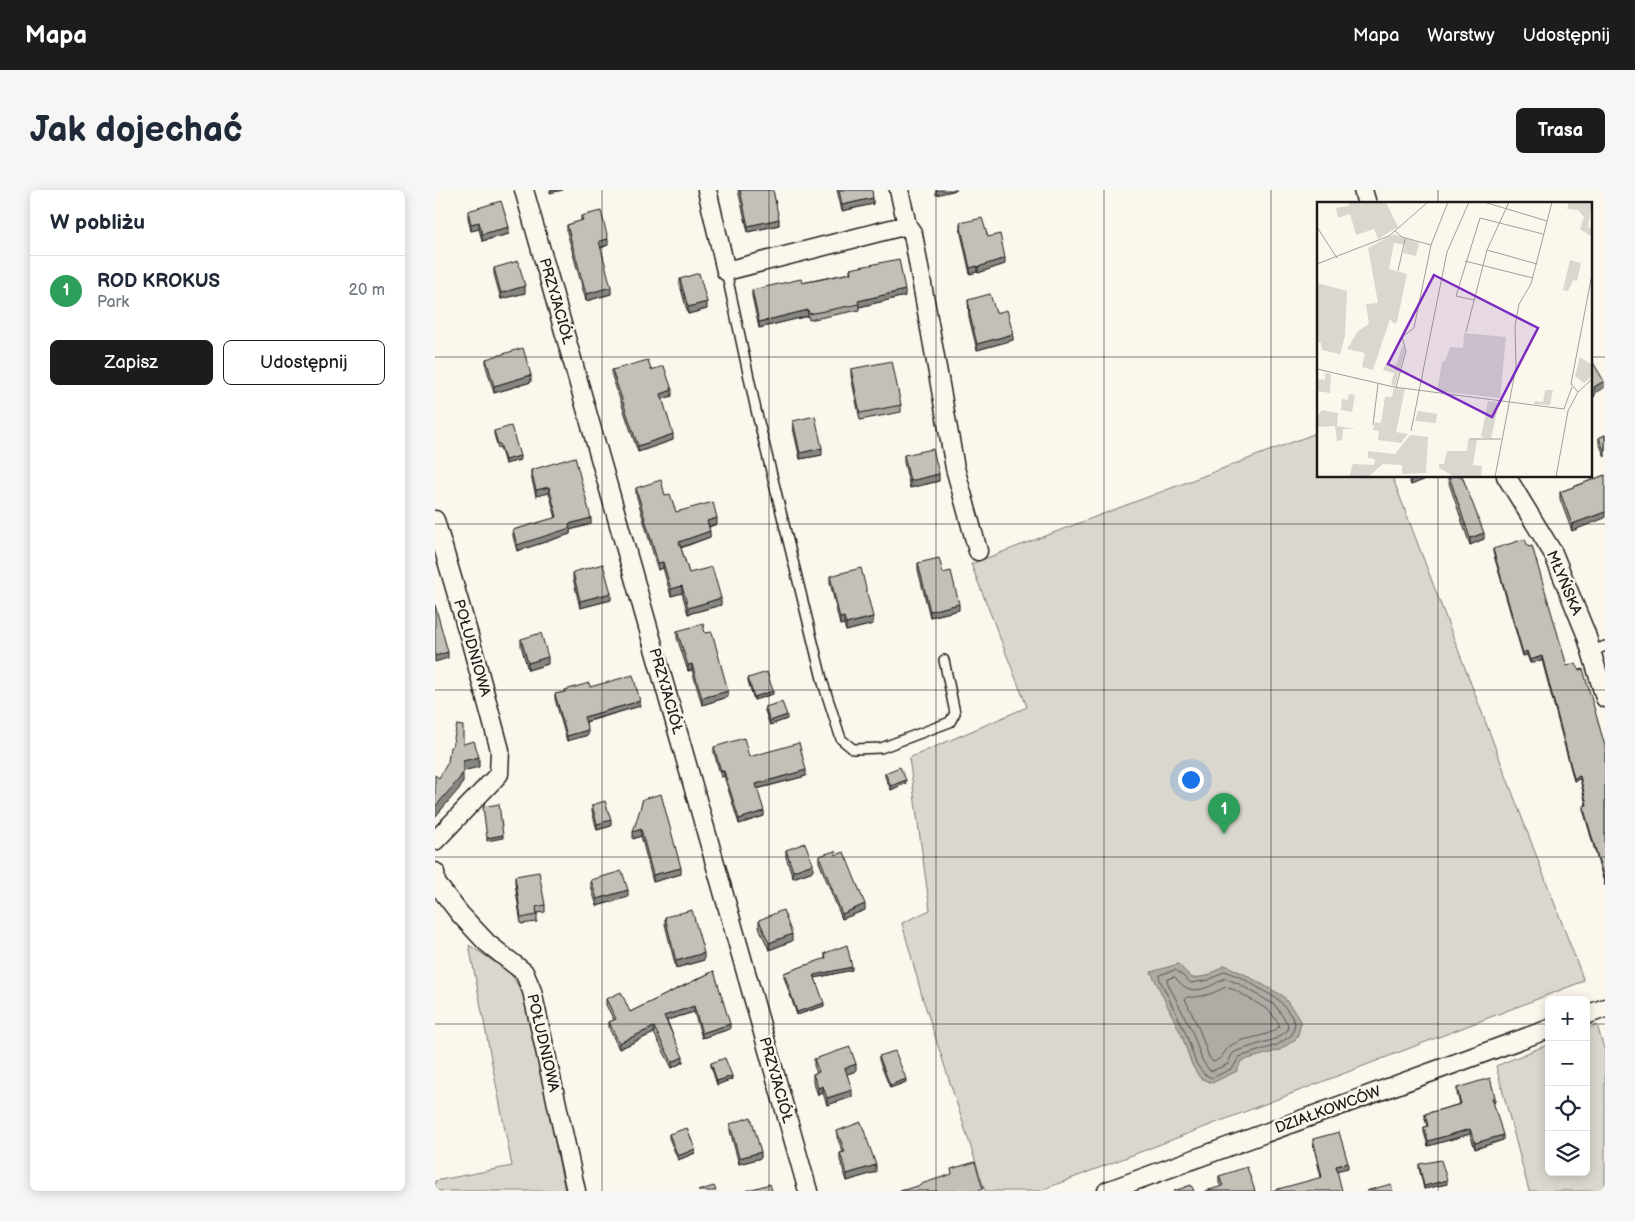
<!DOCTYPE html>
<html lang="pl">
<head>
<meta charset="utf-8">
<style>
	:root { --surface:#fff; --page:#f6f6f7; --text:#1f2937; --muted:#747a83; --line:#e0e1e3; --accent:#1c1c1c }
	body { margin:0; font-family:"Balsamiq Sans",sans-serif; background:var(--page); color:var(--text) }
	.controls { position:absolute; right:15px; bottom:15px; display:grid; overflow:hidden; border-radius:8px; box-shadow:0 2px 12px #0003 }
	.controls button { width:45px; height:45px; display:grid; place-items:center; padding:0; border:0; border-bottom:1px solid var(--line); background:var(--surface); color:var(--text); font:25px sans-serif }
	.you { position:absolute; left:755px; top:589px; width:18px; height:18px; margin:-12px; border:4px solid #fff; border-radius:50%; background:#1a73e8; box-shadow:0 0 0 8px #1a73e833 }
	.badge { display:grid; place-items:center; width:32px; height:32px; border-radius:50%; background:var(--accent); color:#fff; font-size:16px; font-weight:700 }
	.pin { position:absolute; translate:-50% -41px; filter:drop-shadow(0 1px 2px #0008) }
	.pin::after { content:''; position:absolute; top:26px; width:18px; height:15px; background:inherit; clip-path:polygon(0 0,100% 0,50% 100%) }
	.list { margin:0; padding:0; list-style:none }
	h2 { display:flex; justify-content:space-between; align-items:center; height:65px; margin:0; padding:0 20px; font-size:21px }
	h2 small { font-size:16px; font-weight:400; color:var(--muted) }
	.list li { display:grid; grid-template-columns:32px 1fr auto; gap:15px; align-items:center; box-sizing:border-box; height:70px; padding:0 20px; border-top:1px solid var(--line) }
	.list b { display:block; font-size:19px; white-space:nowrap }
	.list p { margin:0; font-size:16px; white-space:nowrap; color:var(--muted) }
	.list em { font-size:16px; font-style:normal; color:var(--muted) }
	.actions { display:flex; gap:10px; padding:15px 20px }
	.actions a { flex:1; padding:11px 0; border:1px solid var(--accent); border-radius:8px; text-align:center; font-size:18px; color:var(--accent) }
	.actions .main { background:var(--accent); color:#fff }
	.icon { flex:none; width:28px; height:28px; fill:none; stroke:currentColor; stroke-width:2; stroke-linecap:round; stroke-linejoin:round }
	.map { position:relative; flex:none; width:1170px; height:1001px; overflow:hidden; border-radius:8px }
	header { display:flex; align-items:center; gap:30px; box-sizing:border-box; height:70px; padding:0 25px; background:var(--accent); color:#fff }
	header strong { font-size:24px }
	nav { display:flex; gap:28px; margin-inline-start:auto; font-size:18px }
	.intro { display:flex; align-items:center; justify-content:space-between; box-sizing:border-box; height:120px; padding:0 30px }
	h1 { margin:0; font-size:35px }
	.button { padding:12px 22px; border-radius:8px; background:var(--accent); color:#fff; font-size:18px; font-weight:700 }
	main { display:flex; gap:30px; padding:0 30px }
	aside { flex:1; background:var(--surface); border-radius:8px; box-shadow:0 2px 12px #0003 }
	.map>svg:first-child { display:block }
</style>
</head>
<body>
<header>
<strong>Mapa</strong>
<nav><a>Mapa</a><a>Warstwy</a><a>Udostępnij</a></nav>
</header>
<div class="intro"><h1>Jak dojechać</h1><a class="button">Trasa</a></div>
<main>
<aside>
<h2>W pobliżu<small></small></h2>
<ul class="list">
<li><span class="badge" style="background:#2e9e5b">1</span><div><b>ROD KROKUS</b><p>Park</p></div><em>20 m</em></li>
</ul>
<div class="actions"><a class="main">Zapisz</a><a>Udostępnij</a></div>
</aside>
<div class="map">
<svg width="1170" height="1001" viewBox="0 0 1170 1001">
	<rect width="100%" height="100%" fill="#fbf7ec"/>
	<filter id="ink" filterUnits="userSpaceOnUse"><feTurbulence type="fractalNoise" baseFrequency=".02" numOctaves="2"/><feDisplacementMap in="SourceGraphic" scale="10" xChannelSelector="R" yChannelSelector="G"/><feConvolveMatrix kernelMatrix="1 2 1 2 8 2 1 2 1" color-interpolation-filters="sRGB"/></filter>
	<g filter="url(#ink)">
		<!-- green -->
		<path fill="#dad7ce" stroke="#7b7a75" d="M 884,242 L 884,286 L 957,286 L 1149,791 L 604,1001 L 550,1001 L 487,806 L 467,733 L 495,720 L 474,568 L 592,517 L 536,374 Z
			M 34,755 L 75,782 L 91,809 L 130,1001 L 0,1001 L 0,991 L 77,976 Z
			M 1162,835 L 1170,862 L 1170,1001 L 1094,1001 L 1061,876 L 1114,854 L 1114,982 L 1151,982 L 1151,839 Z"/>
		<!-- water -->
		<path fill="#afaca5" stroke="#74726e" d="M 743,774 L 757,788 L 772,786 L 790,775 L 809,784 L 848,806 L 859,821 L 866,833 L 862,848 L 845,860 L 806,871 L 802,881 L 777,893 L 765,888 L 757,875 L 747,846 L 716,782 Z"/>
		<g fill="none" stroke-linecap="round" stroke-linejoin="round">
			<!-- shore -->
			<path stroke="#575653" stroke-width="1" d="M 741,780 L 756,793 L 774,790 L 790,781 L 807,788 L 844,810 L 855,824 L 860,833 L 857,845 L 842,855 L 804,867 L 798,878 L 777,888 L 769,884 L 761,873 L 751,844 L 724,788 L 725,785 Z
				M 740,787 C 743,791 747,796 752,798 C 764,804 780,794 790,788 L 804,794 L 840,815 L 853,834 L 852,841 L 840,849 L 802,861 L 797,864 L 793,874 L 777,881 L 774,880 L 767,870 L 757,841 L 732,792 L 733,789 Z
				M 790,797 L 800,800 L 835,821 L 845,836 C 833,848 813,846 798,854 C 789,859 789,869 778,872 L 774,867 L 764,839 L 750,809 L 752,807 C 765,808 778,804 790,797 Z"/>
			<!-- lane casing -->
			<g stroke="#1c1c1c" stroke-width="12">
				<path id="lane" d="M 291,81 L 321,220 L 388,493 L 406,549 L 418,559 L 446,558 L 515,532 L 520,523 L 509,470
					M 1156,462 L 1170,456"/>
			</g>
			<!-- street casing -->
			<g stroke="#1c1c1c" stroke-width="21">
				<path id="street" d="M 89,0 L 373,1001
					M 272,0 L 291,81 L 472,35
					M 464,0 L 472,35 L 478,44 L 520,278 L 543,361
					M 928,0 L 932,14
					M 1071,286 L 1118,363 L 1151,444 L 1170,508
					M 0,330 L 35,449 L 65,560 L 64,584 L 0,651
					M 0,682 L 1,693 L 25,724 L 52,753 L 89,782 L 97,801 L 141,1001
					M 1151,825 L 1170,818
					M 672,1001 L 1114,839"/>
			</g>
			<!-- lane -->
			<use href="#lane" stroke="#fbf7ec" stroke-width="9"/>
			<!-- street -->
			<use href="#street" stroke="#fbf7ec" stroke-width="18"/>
		</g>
		<!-- wall -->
		<path fill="#a8a59e" stroke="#1c1c1c" d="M 303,0 L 338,0 L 344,35 L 313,42 Z
			M 402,0 L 437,0 L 438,14 L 407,21 Z
			M 33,21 L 74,44 L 47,51 L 44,39 L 36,41 L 33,28 Z
			M 146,26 L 173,55 L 166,58 L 176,104 L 151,111 L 132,42 L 132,35 L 146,31 Z
			M 525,33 L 553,47 L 570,74 L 543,83 L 542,82 L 535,84 L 525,39 Z
			M 59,78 L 90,103 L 66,109 L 59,84 Z
			M 415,79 L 470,106 L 424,117 L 424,120 L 374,130 L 373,126 L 324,138 L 317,106 L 317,100 L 367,93 L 415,83 Z
			M 245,89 L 272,119 L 253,124 L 245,95 Z
			M 533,110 L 561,123 L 578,150 L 542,160 L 534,127 Z
			M 51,169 L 96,192 L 59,203 L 51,176 Z
			M 416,179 L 466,215 L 466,222 L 425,230 L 416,186 Z
			M 177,180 L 216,180 L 237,206 L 227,209 L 238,250 L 203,262 L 177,186 Z
			M 358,231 L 387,265 L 365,269 L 358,238 Z
			M 59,241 L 85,270 L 70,274 L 65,257 L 63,258 L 59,244 Z
			M 1170,245 L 1170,267 L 1164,253 L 1164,248 Z
			M 469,265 L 504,291 L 475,298 L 469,272 Z
			M 96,280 L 156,334 L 135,340 L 135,344 L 82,361 L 78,346 L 78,340 L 121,328 L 114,303 L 101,306 L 96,286 Z
			M 1170,285 L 1137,341 L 1125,309 L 1125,302 Z
			M 973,286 L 998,286 L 976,295 Z
			M 1013,286 L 1027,286 L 1049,349 L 1035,355 L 1013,290 Z
			M 201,298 L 241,322 L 282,334 L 274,337 L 275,347 L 246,358 L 254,383 L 286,415 L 253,424 L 247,403 L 236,406 L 228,378 L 223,380 L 201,304 Z
			M 1058,359 L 1132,476 L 1170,556 L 1170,696 L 1148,619 L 1148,616 L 1151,615 L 1145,589 L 1139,591 L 1107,470 L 1095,473 L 1092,465 L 1088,466 L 1058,362 Z
			M 483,373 L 508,383 L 524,420 L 495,427 L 483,380 Z
			M 138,382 L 176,410 L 145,418 L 138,388 Z
			M 395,386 L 438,434 L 411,441 L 409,434 L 405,435 L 395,392 Z
			M 242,441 L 270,443 L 293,507 L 267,515 L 257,480 L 253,481 L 242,448 Z
			M 86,449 L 113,474 L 93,480 L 86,456 Z
			M 313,488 L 338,504 L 319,510 L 313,491 Z
			M 155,497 L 205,516 L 151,532 L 153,545 L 132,551 L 120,509 L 120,504 L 130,502 L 130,500 Z
			M 330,517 L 352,529 L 335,535 L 330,521 Z
			M 279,557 L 314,567 L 371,586 L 322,599 L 329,626 L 304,634 L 289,586 L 286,587 L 279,563 Z
			M 450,583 L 471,593 L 456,600 L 450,587 Z
			M 208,609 L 246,684 L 218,692 L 206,646 L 198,649 Z
			M 157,615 L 176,636 L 162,640 L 157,621 Z
			M 351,660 L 378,681 L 358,688 L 351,667 Z
			M 384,666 L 430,720 L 407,729 L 384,672 Z
			M 80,686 L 110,715 L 110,722 L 102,723 L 102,732 L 86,734 L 80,693 Z
			M 156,690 L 193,707 L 162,716 L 156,697 Z
			M 230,727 L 269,770 L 241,778 L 230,734 Z
			M 324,730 L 357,751 L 334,760 L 324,737 Z
			M 390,763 L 417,780 L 380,788 L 389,816 L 362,825 L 349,787 L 349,783 L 390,769 Z
			M 279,781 L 295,839 L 267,848 L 259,822 L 232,830 L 248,872 L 237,878 L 219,843 L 184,859 L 174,838 L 174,832 L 179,830 L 171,815 L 171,809 L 195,822 Z
			M 444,866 L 471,892 L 455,898 L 444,870 Z
			M 379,869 L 421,881 L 412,884 L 417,907 L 392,915 L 388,903 L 383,905 L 378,891 L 378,884 L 382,883 L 379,876 Z
			M 276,873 L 297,889 L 282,895 L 276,876 Z
			M 1022,898 L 1060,912 L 1058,912 L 1068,950 L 1040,959 L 1035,944 L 993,956 L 989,942 L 989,937 L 992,936 L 990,929 L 990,924 L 1025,914 L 1022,903 Z
			M 295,934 L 326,968 L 304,974 L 295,941 Z
			M 402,941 L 441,982 L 412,991 L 405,970 L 405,963 L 408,962 L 402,947 Z
			M 234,944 L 260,963 L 243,970 L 234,948 Z
			M 878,949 L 913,978 L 902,980 L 886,987 L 878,954 Z
			M 984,974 L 1012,994 L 989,999 L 984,978 Z
			M 784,986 L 820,1001 L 786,997 L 784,993 Z"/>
		<!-- shaded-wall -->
		<path fill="#888681" stroke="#1c1c1c" d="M 115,0 L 128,0 L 115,3 Z
			M 501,0 L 522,0 L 501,5 Z
			M 438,8 L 438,14 L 407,21 L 407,15 Z
			M 344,29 L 344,35 L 313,42 L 313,36 Z
			M 44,32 L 44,39 L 36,41 L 36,34 Z
			M 74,37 L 74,44 L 47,51 L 47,44 Z
			M 173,49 L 173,55 L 164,58 L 164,51 Z
			M 570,68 L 570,74 L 543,83 L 543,77 Z
			M 542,76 L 542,82 L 535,84 L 535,78 Z
			M 90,96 L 90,103 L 66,109 L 66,103 Z
			M 176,97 L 176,104 L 151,111 L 151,104 Z
			M 470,100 L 470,106 L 424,117 L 423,111 Z
			M 272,112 L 272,119 L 253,124 L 253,117 Z
			M 373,120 L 373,126 L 324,138 L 324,132 Z
			M 578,144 L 578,150 L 542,160 L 542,154 Z
			M 96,185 L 96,192 L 59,203 L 59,196 Z
			M 1169,191 L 1169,198 L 1160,203 L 1160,206 L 1156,209 L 1156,202 L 1159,197 Z
			M 237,200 L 237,206 L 226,210 L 226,204 Z
			M 238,244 L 238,250 L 203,262 L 203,256 Z
			M 387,258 L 387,265 L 365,269 L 365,263 Z
			M 85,266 L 85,270 L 70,274 L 70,270 Z
			M 504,284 L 504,291 L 475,298 L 475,291 Z
			M 976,286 L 998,286 L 976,295 Z
			M 114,297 L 114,303 L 101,306 L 101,300 Z
			M 1170,322 L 1170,328 L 1137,341 L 1137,334 Z
			M 156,328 L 156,334 L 135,340 L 135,344 L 82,361 L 82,355 L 134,334 Z
			M 282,328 L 282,334 L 272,337 L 272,331 Z
			M 275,341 L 275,347 L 244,358 L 244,352 Z
			M 1049,343 L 1049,349 L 1035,355 L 1035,348 Z
			M 228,372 L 228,378 L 223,380 L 223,373 Z
			M 247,396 L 247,403 L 236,406 L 236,399 Z
			M 176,403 L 176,410 L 145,418 L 145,411 Z
			M 286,408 L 286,415 L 253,424 L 253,418 Z
			M 524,414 L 524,420 L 495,427 L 495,421 Z
			M 409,427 L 409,434 L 405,435 L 405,428 Z
			M 438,427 L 438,434 L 411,441 L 411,434 Z
			M 1092,461 L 1092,465 L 1088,466 L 1088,463 Z
			M 13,462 L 13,468 L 0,472 L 0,466 Z
			M 1107,466 L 1107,470 L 1095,473 L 1095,470 Z
			M 113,467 L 113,474 L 93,480 L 93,473 Z
			M 257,474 L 257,480 L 253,481 L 253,475 Z
			M 293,501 L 293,507 L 267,515 L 267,508 Z
			M 338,501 L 338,504 L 319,510 L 319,507 Z
			M 205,511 L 205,516 L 149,532 L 149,527 Z
			M 352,525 L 352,529 L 335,535 L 335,531 Z
			M 153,540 L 153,545 L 132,551 L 132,546 Z
			M 44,567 L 44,577 L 28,581 L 28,592 L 24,599 L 0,627 L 0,617 L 28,571 Z
			M 371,580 L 371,586 L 321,599 L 321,594 Z
			M 286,581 L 289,581 L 289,586 L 286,587 Z
			M 1145,586 L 1145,589 L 1139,591 L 1139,588 Z
			M 471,590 L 471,593 L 456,600 L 456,596 Z
			M 329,621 L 329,626 L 304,634 L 304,629 Z
			M 176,630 L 176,636 L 162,640 L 162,634 Z
			M 206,639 L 206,646 L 198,649 L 198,642 Z
			M 68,645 L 68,648 L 52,651 L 52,648 Z
			M 378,674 L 378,681 L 358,688 L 358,681 Z
			M 246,678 L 246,684 L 218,692 L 218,685 Z
			M 193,700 L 193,707 L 162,716 L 162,709 Z
			M 430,714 L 430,720 L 407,729 L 407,724 Z
			M 357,744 L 357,751 L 334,760 L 334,753 Z
			M 269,763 L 269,770 L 241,778 L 241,771 Z
			M 417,777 L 417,780 L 379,788 L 379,785 Z
			M 389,813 L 389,816 L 362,825 L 362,822 Z
			M 259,816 L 259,822 L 229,831 L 229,826 Z
			M 295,834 L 295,839 L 267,848 L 267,843 Z
			M 219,837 L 219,843 L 184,859 L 184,853 Z
			M 248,867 L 248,872 L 237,878 L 237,872 Z
			M 421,874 L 421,881 L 410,885 L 410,878 Z
			M 297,886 L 297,889 L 282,895 L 282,891 Z
			M 471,889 L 471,892 L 455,898 L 455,895 Z
			M 388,896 L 388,903 L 383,905 L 383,898 Z
			M 417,900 L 417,907 L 392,915 L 392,908 Z
			M 1060,907 L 1060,912 L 1057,913 L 1057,908 Z
			M 1035,939 L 1035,944 L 993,956 L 993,951 Z
			M 1068,945 L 1068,950 L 1040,959 L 1040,953 Z
			M 260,959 L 260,963 L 243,970 L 243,966 Z
			M 326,962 L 326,968 L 304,974 L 304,968 Z
			M 913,973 L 913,978 L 901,981 L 901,976 Z
			M 441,975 L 441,982 L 412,991 L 412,984 Z
			M 1012,990 L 1012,994 L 989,999 L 989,996 Z"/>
		<!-- building -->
		<path fill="#c3c0b8" stroke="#1c1c1c" d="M 305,0 L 338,0 L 344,29 L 313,36 Z
			M 404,0 L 437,0 L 438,8 L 407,15 Z
			M 66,11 L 74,37 L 47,44 L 44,32 L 36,34 L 33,21 Z
			M 166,21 L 173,49 L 164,51 L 176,97 L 151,104 L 132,35 L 148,30 L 146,26 Z
			M 547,28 L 553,47 L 565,44 L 570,68 L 543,77 L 542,76 L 535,78 L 525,33 Z
			M 464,69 L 470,100 L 423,111 L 424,114 L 374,124 L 373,120 L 324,132 L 317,100 L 366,89 L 367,93 L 383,90 L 416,83 L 415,79 Z
			M 83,71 L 90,96 L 66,103 L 59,78 Z
			M 264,83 L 272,112 L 253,117 L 245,89 Z
			M 555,104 L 561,123 L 572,120 L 578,144 L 542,154 L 534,121 L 535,121 L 533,110 Z
			M 88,158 L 96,185 L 59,196 L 51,169 Z
			M 1156,169 L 1169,191 L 1159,197 L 1160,199 L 1156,202 Z
			M 213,170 L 216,180 L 229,176 L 237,200 L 226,204 L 238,244 L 203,256 L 177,180 Z
			M 457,171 L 466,215 L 425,223 L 416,179 Z
			M 380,226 L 387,258 L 365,263 L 358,231 Z
			M 76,236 L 85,266 L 70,270 L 65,254 L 63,254 L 59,241 Z
			M 1170,245 L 1170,262 L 1164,248 Z
			M 498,259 L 504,284 L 475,291 L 469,265 Z
			M 140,267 L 156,328 L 134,334 L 135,338 L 82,355 L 78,340 L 122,327 L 114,297 L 101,300 L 96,280 Z
			M 1170,285 L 1170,322 L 1137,334 L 1125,302 Z
			M 1014,286 L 1027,286 L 1049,343 L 1035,348 Z
			M 226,290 L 230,305 L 235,304 L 241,322 L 278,312 L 282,328 L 272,331 L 275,341 L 244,352 L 254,383 L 277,377 L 286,408 L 253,418 L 247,396 L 236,399 L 228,372 L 223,373 L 201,298 Z
			M 1090,349 L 1093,357 L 1097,356 L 1132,476 L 1141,473 L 1144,480 L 1148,479 L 1170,556 L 1170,692 L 1148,616 L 1152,615 L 1145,586 L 1139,588 L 1107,466 L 1095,470 L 1092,461 L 1088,463 L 1058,359 Z
			M 504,368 L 508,383 L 516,381 L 524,414 L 495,421 L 483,373 Z
			M 168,374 L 176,403 L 145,411 L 138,382 Z
			M 426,378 L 438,427 L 411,434 L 409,427 L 405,428 L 395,386 Z
			M 0,415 L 13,462 L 0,466 Z
			M 268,434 L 270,443 L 277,442 L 293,501 L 267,508 L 257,474 L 253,475 L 242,441 Z
			M 106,443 L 113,467 L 93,473 L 86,449 Z
			M 332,482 L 338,501 L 319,507 L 313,488 Z
			M 198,485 L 205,511 L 149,527 L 153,540 L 132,546 L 120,504 L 130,502 L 130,500 L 154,493 L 155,497 Z
			M 347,512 L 352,525 L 335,531 L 330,517 Z
			M 22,535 L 28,536 L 28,554 L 39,551 L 44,567 L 28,571 L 28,582 L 24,589 L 0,617 L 0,585 L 4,588 L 13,572 L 15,557 L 17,557 Z
			M 309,548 L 314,567 L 364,553 L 371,580 L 321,594 L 329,621 L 304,629 L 289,581 L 286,581 L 279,557 Z
			M 465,577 L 471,590 L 456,596 L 450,583 Z
			M 226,604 L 246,678 L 218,685 L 206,639 L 198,642 L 208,609 Z
			M 170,611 L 176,630 L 162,634 L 157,615 Z
			M 64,614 L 68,645 L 52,648 L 48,617 Z
			M 370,653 L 378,674 L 358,681 L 351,660 Z
			M 400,661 L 401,665 L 409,662 L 430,714 L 407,724 L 384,666 Z
			M 187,681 L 193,700 L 162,709 L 156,690 Z
			M 104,682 L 110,715 L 101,717 L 102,725 L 86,728 L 80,686 Z
			M 257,720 L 269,763 L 241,771 L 230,727 Z
			M 348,720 L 357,744 L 334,753 L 324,730 Z
			M 412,755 L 417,777 L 379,785 L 389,813 L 362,822 L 349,783 L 391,768 L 390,763 Z
			M 279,781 L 295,834 L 267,843 L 259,816 L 229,826 L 248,867 L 237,872 L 219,837 L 184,853 L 174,832 L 181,829 L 171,809 L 186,802 L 195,822 Z
			M 415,857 L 421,874 L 410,878 L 417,900 L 392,908 L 388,896 L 383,898 L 378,884 L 384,882 L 379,869 Z
			M 460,861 L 471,889 L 455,895 L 444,866 Z
			M 290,868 L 297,886 L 282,891 L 276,873 Z
			M 1055,888 L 1060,907 L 1057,908 L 1068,945 L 1040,953 L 1035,939 L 993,951 L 989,937 L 993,936 L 990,924 L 1026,914 L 1022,898 Z
			M 316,927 L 326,962 L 304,968 L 295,934 Z
			M 426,932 L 441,975 L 412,984 L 405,963 L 410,962 L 402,941 Z
			M 252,938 L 260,959 L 243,966 L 234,944 Z
			M 904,942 L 913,973 L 901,976 L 907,1001 L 836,1001 L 887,987 L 878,949 Z
			M 1006,970 L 1012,990 L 989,996 L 984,974 Z
			M 540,972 L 548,999 L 542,1001 L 465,1001 L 486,995 L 486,994 L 517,984 L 516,979 Z
			M 812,977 L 820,1001 L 770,1001 L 788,996 L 784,986 Z
			M 335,994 L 337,1001 L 310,1001 Z
			M 956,994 L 958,1001 L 931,1001 Z
			M 756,995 L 759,1001 L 739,1001 Z
			M 279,996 L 281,1001 L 263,1001 Z"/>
	</g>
	<!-- grid -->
	<path fill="none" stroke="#1c1c1c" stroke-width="1" stroke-opacity="0.55" d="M 167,0 L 167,1001M 334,0 L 334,1001M 501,0 L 501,1001M 669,0 L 669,1001M 836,0 L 836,1001M 1003,0 L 1003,14M 0,167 L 884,167M 1156,167 L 1170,167M 1003,286 L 1003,1001M 0,334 L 1170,334M 0,500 L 1170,500M 0,667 L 1170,667M 0,834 L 1114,834M 1151,834 L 1170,834"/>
	<g text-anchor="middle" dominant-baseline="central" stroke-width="5" stroke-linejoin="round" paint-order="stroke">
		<!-- street labels -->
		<g font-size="15" fill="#1c1c1c" stroke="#fbf7ec">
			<text transform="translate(121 111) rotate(74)">PRZYJACIÓŁ</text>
			<text transform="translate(1129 393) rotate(67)">MŁYŃSKA</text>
			<text transform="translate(37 458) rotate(74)">POŁUDNIOWA</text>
			<text transform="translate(231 501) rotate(74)">PRZYJACIÓŁ</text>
			<text transform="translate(108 853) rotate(77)">POŁUDNIOWA</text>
			<text transform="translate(341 890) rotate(74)">PRZYJACIÓŁ</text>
			<text transform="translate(893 920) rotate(-20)">DZIAŁKOWCÓW</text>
		</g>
	</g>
	<!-- overview -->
	<g transform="translate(882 12)">
		<rect width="275" height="275" fill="#fbf7ec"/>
		<path d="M 31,0 L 69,0 L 81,25 L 61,37 L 57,27 L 39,33 L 33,12 L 21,16 L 19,6 L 32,4 ZM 252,0 L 275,0 L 271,25 L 275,27 L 275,35 L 263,27 L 267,15 L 261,8 L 250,7 ZM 77,32 L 102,41 L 99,54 L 86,51 L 88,43 L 77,41 L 72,67 L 90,72 L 80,120 L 77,122 L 73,117 L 56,168 L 45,165 L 48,151 L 30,147 L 41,129 L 52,122 L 49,102 L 61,101 L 51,46 ZM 253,58 L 264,61 L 260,79 L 256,78 L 251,89 L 246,88 ZM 0,81 L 30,89 L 28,134 L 23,152 L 5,148 L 4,141 L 0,140 ZM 147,131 L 189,135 L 183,196 L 120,189 L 125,160 L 128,159 L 133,145 L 146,146 ZM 86,142 L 88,149 L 78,184 L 74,183 L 77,171 L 66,168 L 69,161 L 79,163 ZM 263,155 L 275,163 L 275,174 L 267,181 L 258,174 ZM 8,171 L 14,172 L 13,191 L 0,189 L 0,177 L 8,178 ZM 77,186 L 88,187 L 79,230 L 91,232 L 84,241 L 61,238 L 62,229 L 56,228 L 58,220 L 64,221 L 68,195 L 75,195 ZM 228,188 L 236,188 L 233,203 L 217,202 L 218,199 L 226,200 ZM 32,192 L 38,193 L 35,210 L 24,208 L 25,197 L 31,198 ZM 171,199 L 182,200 L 174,237 L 164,235 ZM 5,208 L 21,211 L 20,224 L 39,227 L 26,227 L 25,238 L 20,239 L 18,224 L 0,225 L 0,214 ZM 101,209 L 120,212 L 119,221 L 98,219 ZM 93,233 L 111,235 L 109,271 L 85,272 L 85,263 L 66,262 L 51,275 L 32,275 L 36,262 L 57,263 L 58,257 L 51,256 L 51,249 L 78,252 ZM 160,237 L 156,263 L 165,264 L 164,275 L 138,275 L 122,266 L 122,262 L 127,262 L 130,249 L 150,249 L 151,238 Z" fill="#dad7ce"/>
		<path fill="none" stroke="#a29f99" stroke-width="1" d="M 167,0 L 230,19M 0,25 L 20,56M 78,29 L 85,35 L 114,43M 170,48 L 220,62M 148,59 L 216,76M 0,62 L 72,34 L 111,0M 81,69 L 88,37M 157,98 L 139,94 L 163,16 L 226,32M 149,130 L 170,48 L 192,0M 0,167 L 77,185 L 247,207 L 255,185M 79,185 L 89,149 L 85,135 L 97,126 L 114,43 L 131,0M 261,190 L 254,182 L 275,72M 56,223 L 61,182M 94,229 L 130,50 L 152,0M 152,237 L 184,237M 178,275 L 199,165 L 198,124 L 202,102 L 214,82 L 235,0M 239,275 L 251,209 L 261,190 L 275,177"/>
		<path fill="#7b2cbf" fill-opacity="0.15" stroke="#7b2cbf" stroke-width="2.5" d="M 117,73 L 221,126 L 175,215 L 71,162 Z"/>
		<rect width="275" height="275" fill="none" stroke="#1c1c1c" stroke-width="2.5"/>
	</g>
</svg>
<div class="controls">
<button>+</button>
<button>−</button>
<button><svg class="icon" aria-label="locate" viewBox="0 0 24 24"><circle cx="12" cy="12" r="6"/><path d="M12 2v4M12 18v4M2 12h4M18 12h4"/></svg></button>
<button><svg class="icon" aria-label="layers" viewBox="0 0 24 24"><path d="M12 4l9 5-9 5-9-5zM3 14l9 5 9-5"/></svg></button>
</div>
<div class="you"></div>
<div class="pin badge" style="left:789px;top:644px;background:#2e9e5b">1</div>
</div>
</main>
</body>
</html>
